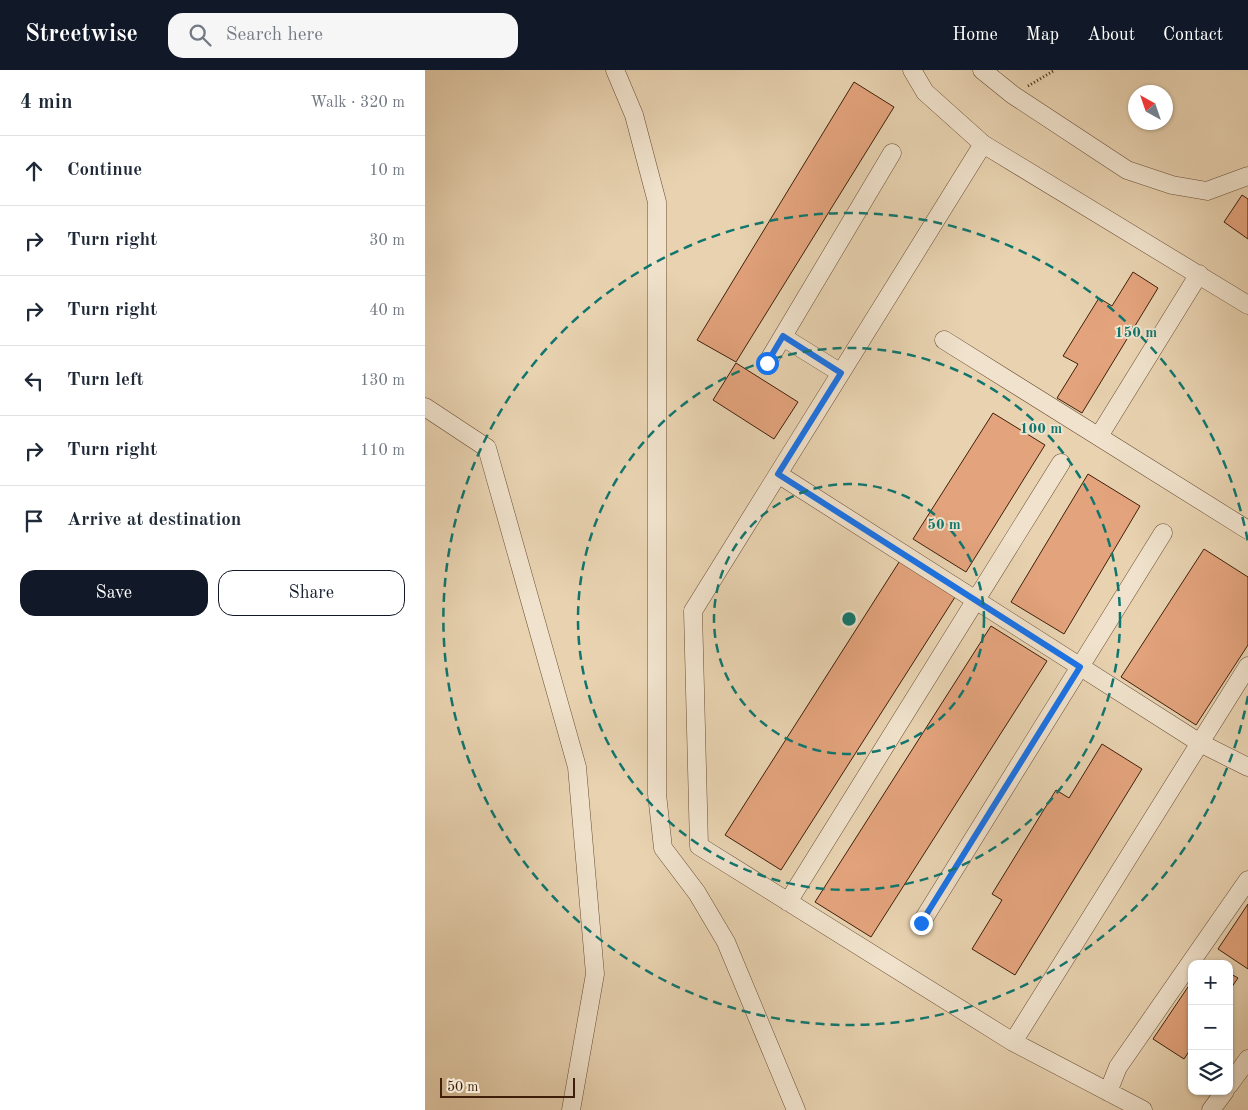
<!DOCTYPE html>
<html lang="en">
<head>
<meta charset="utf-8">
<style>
	:root { --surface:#fff; --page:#f6f6f7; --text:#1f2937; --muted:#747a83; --line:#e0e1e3; --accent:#111827 }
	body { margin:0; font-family:"Old Standard TT",serif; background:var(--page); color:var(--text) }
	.controls { position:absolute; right:15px; bottom:15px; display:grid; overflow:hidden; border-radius:10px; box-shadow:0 1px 4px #0004 }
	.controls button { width:45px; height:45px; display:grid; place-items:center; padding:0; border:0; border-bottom:1px solid var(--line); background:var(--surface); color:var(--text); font:25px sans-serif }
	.compass { position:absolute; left:703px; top:15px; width:45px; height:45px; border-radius:50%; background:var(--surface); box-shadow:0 1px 4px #0004; rotate:320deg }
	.scale { position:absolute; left:15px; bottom:12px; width:135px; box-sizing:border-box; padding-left:5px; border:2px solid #3f1f09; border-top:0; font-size:14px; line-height:18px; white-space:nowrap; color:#3f1f09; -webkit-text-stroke:4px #f0e2cc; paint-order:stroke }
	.stop { position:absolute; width:15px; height:15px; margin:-11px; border:4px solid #1a73e8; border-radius:50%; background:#fff }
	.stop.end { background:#1a73e8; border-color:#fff; box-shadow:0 1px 5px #0008 }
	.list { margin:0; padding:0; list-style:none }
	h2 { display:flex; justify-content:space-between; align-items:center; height:65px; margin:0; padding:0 20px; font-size:21px }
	h2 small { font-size:16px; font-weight:400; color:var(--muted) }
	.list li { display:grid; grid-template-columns:32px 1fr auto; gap:15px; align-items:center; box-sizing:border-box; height:70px; padding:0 20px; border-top:1px solid var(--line) }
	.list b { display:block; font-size:19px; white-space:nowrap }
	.list em { font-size:16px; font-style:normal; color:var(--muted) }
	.actions { display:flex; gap:10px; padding:15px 20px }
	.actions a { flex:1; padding:11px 0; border:1px solid var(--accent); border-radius:15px; text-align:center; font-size:18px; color:var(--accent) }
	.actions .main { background:var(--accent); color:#fff }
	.icon { flex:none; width:28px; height:28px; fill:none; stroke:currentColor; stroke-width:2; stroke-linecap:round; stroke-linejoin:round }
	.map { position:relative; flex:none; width:823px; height:1040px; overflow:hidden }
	header { display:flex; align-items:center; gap:30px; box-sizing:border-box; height:70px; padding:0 25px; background:var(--accent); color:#fff }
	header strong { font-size:24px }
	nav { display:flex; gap:28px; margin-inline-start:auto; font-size:18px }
	.search { width:350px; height:45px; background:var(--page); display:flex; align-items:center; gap:12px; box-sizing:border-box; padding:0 18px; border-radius:15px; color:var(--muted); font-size:19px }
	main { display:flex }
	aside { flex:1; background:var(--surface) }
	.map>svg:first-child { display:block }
</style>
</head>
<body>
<header>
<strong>Streetwise</strong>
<div class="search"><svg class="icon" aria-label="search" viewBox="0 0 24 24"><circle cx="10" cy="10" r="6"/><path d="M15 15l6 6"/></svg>Search here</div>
<nav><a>Home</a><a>Map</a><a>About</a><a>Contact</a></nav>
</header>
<main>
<aside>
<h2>4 min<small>Walk · 320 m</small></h2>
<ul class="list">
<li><svg class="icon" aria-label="ahead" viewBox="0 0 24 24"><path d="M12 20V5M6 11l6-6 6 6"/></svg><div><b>Continue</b></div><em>10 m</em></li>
<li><svg class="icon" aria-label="right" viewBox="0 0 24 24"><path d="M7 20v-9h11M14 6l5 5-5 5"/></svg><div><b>Turn right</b></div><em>30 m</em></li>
<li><svg class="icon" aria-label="right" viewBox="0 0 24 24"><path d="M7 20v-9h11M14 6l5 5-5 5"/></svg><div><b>Turn right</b></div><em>40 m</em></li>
<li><svg class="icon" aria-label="left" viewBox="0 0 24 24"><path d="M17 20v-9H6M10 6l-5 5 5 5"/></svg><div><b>Turn left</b></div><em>130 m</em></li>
<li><svg class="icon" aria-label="right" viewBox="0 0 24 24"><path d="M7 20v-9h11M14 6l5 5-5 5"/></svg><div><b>Turn right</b></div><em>110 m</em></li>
<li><svg class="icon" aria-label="arrive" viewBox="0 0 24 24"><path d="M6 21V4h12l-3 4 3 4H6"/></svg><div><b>Arrive at destination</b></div></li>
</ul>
<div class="actions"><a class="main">Save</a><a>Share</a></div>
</aside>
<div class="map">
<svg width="823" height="1040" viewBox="0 0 823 1040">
	<rect width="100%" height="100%" fill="#e8d2b0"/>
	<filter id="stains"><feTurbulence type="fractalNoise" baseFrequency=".004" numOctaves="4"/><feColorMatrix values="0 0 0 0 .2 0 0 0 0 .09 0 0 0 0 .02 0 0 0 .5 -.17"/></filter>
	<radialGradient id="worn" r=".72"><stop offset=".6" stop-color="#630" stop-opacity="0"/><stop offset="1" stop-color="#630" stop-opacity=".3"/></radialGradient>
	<!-- building -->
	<path fill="#e3a37c" stroke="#3f1f09" d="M 429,12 L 469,37 L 311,292 L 272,270 Z
		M 817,125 L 823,129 L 823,169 L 799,152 Z
		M 708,202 L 733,218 L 657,343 L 632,328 L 653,294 L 638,286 L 674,228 L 687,236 Z
		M 311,293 L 373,332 L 349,369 L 288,330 Z
		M 568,343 L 620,375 L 541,502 L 488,469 Z
		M 663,404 L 715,436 L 639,564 L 586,532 Z
		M 779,479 L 823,507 L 823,575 L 771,655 L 696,607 Z
		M 476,489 L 532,524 L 356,800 L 300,765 Z
		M 566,556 L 622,591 L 446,867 L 390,832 Z
		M 677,674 L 717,699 L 590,905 L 547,879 L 577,830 L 567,824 L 631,720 L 644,728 Z
		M 823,834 L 823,899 L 793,879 Z
		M 804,903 L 813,908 L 804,921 Z
		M 767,911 L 767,977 L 759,989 L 728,969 Z"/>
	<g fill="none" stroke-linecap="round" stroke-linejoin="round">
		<!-- minor casing -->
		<g stroke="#694c33" stroke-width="19">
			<path id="minor" d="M 190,0 L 209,45 L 232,132 L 232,724 L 238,778 L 272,823 L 301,872 L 371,1040
				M 487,0 L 500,22 L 558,74 L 823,235
				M 557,0 L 588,25 L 702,100 L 747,115 L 782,121 L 823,106
				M 558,74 L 268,541 L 274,776 L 588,972 L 718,1040
				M 358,267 L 416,303
				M 519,270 L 823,460
				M 342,293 L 467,83
				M 0,337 L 62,378 L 152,697 L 170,904 L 146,1040
				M 674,366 L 774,204
				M 353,404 L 775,673 L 823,697
				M 363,832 L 636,393
				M 496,853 L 738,463
				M 588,972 L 823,596
				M 804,1015 L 823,989
				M 683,1022 L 693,997 L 823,810
				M 786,1040 L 800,1021"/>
		</g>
		<!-- path -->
		<path stroke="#3f1f09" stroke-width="3" stroke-dasharray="1 2.5" stroke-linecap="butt" d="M 603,16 L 630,0"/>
		<!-- minor -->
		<use href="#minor" stroke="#f0e2cc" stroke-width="18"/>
	</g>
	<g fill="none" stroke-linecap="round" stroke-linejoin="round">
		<!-- route -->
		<path stroke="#1a73e8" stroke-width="6" d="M 342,293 L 358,266 L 416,303 L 353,404 L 655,597 L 496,853"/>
	</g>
	<!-- distance rings -->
	<g fill="none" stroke="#0f766e" stroke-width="2.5" stroke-dasharray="9 6">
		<circle cx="424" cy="549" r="135"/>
		<circle cx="424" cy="549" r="271"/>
		<path d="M823 626A406 406 0 1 1 823 472"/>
	</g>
	<circle cx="424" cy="549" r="8" fill="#0f766e" stroke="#f0e2cc" stroke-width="2.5"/>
	<g font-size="15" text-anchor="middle" font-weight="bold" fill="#0f766e" stroke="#f0e2cc" stroke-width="4" stroke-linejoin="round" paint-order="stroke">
		<text x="711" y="267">150 m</text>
		<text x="616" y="363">100 m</text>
		<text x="519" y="459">50 m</text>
	</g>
	<rect width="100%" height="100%" filter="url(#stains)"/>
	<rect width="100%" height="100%" fill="url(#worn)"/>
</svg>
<div class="controls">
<button>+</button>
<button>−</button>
<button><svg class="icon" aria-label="layers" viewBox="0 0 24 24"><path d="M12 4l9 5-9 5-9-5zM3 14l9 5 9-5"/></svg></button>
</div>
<svg class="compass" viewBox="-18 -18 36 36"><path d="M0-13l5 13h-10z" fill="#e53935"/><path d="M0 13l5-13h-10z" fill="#747a83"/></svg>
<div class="scale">50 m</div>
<div class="stop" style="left:342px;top:293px"></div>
<div class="stop end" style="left:496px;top:853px"></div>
</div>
</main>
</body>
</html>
